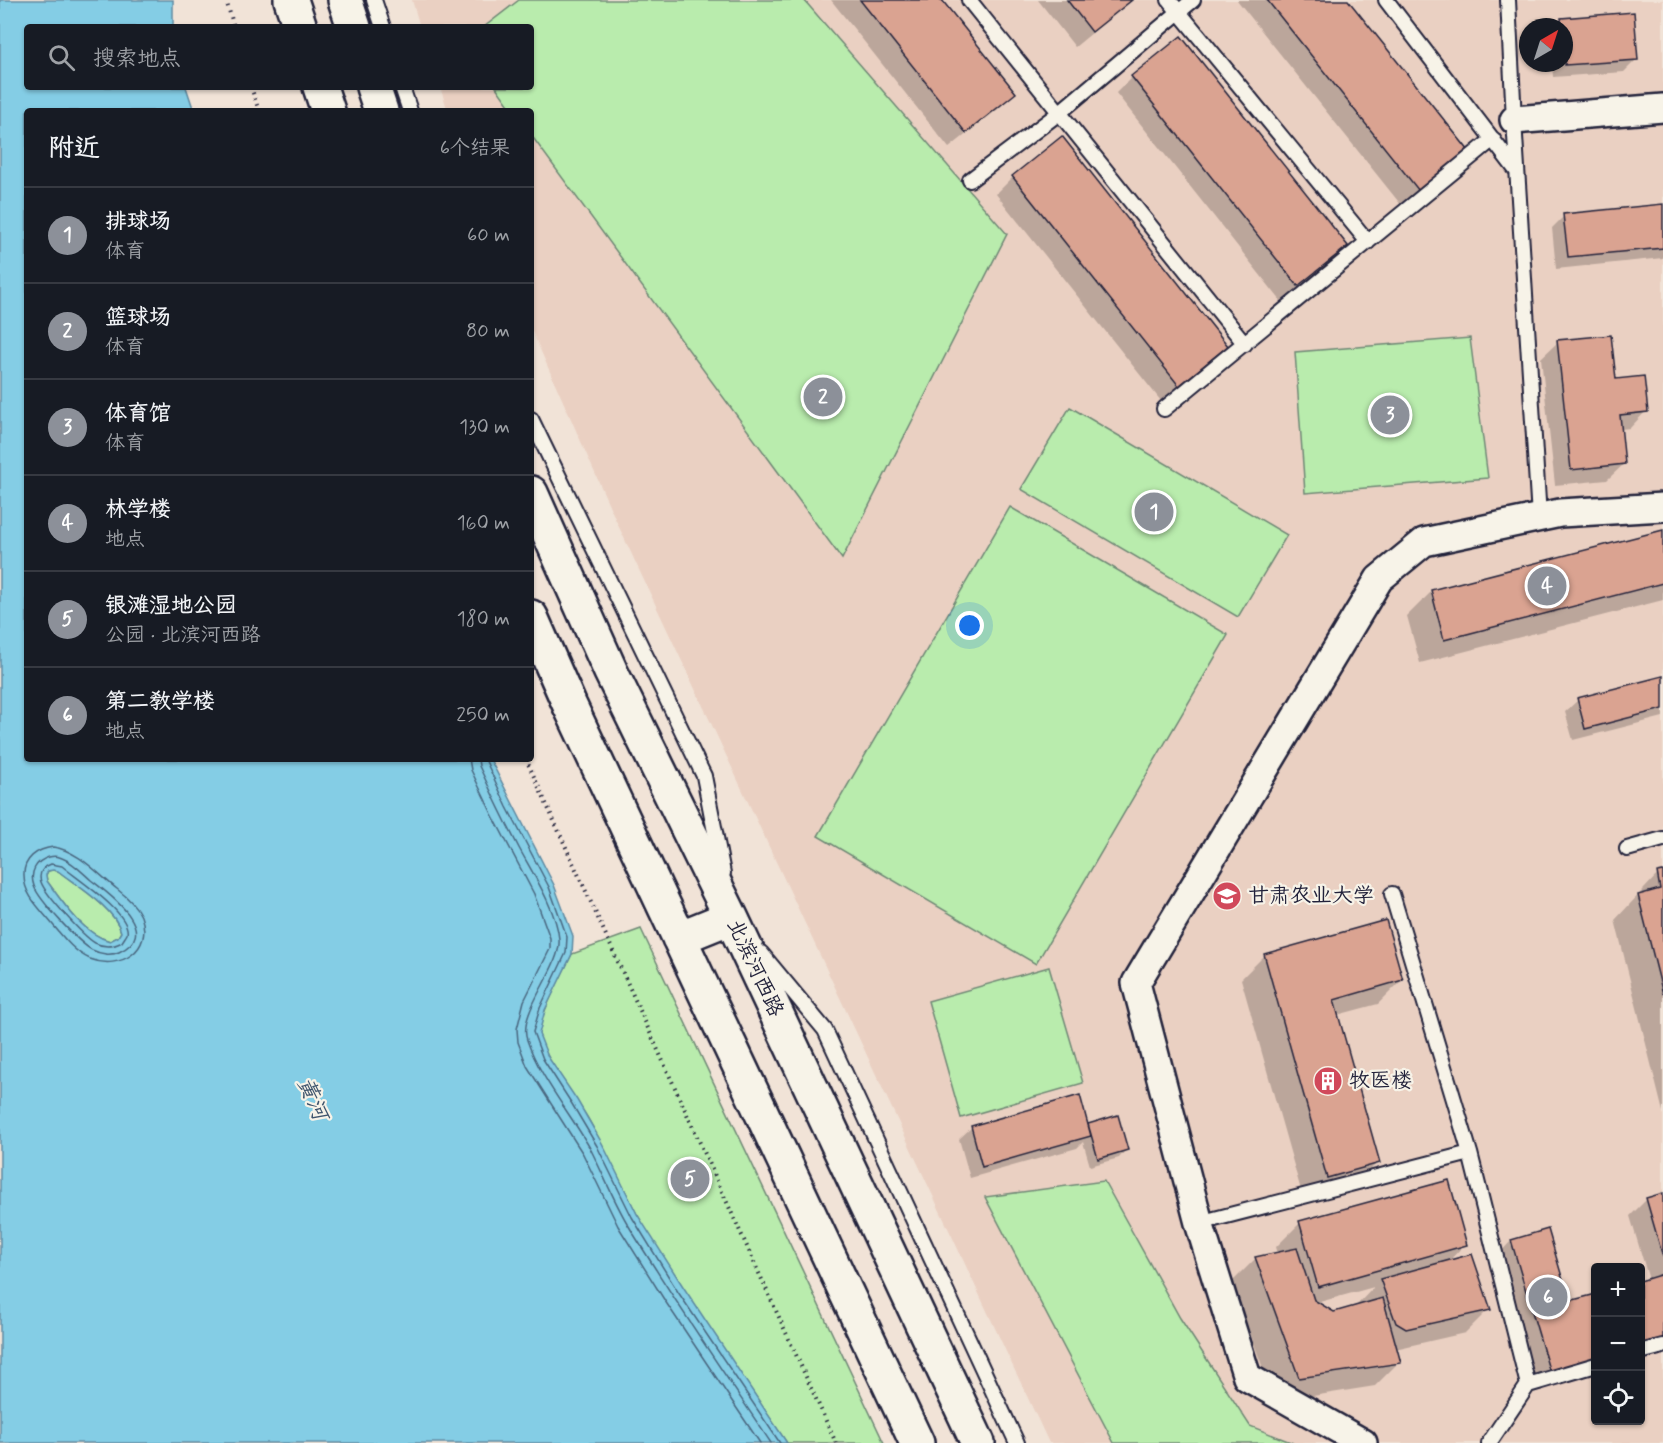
<!DOCTYPE html>
<html lang="zh">
<head>
<meta charset="utf-8">
<style>
	:root { --surface:#171b24; --page:#20242c; --text:#f1f3f6; --muted:#9ea1a6; --line:#363941; --accent:#8c9099 }
	body { margin:0; font-family:Mynerve,"LXGW WenKai TC",sans-serif; background:var(--page); color:var(--text) }
	.controls { position:absolute; right:18px; bottom:18px; display:grid; overflow:hidden; border-radius:6px; box-shadow:0 2px 4px #0004 }
	.controls button { width:54px; height:54px; display:grid; place-items:center; padding:0; border:0; border-bottom:2px solid var(--line); background:var(--surface); color:var(--text); font:30px sans-serif }
	.compass { position:absolute; left:1519px; top:18px; width:54px; height:54px; border-radius:50%; background:var(--surface); box-shadow:0 2px 4px #0004; rotate:39deg }
	.you { position:absolute; left:970px; top:626px; width:21px; height:21px; margin:-15px; border:4px solid #fff; border-radius:50%; background:#1a73e8; box-shadow:0 0 0 9px #1a73e833 }
	.badge { display:grid; place-items:center; width:39px; height:39px; border-radius:50%; background:var(--accent); color:#fff; font-size:20px; font-weight:700 }
	.pin { position:absolute; translate:-50% -50%; border:3px solid #fff; box-shadow:0 2px 6px #0006 }
	.list { margin:0; padding:0; list-style:none }
	h2 { display:flex; justify-content:space-between; align-items:center; height:78px; margin:0; padding:0 24px; font-size:26px }
	h2 small { font-size:20px; font-weight:400; color:var(--muted) }
	.list li { display:grid; grid-template-columns:39px 1fr auto; gap:18px; align-items:center; box-sizing:border-box; height:96px; padding:0 24px; border-top:2px solid var(--line) }
	.list b { display:block; font-size:22px; white-space:nowrap }
	.list p { margin:0; font-size:20px; white-space:nowrap; color:var(--muted) }
	.list em { font-size:20px; font-style:normal; color:var(--muted) }
	.icon { flex:none; width:33px; height:33px; fill:none; stroke:currentColor; stroke-width:2; stroke-linecap:round; stroke-linejoin:round }
	.map { position:relative; flex:none; width:1663px; height:1443px; overflow:hidden }
	.search { position:absolute; background:var(--surface); box-shadow:0 2px 4px #0004; left:24px; top:24px; width:510px; height:66px; display:flex; align-items:center; gap:15px; box-sizing:border-box; padding:0 21px; border-radius:6px; color:var(--muted); font-size:22px }
	.panel { position:absolute; background:var(--surface); box-shadow:0 2px 4px #0004; left:24px; top:108px; width:510px; height:654px; border-radius:6px }
	.map>svg:first-child { display:block }
</style>
</head>
<body>
<div class="map">
<svg width="1663" height="1443" viewBox="0 0 1663 1443">
	<rect width="100%" height="100%" fill="#f1e3d7"/>
	<filter id="ink" filterUnits="userSpaceOnUse"><feTurbulence type="fractalNoise" baseFrequency=".0167" numOctaves="2"/><feDisplacementMap in="SourceGraphic" scale="12" xChannelSelector="R" yChannelSelector="G"/><feConvolveMatrix kernelMatrix="1 2 1 2 8 2 1 2 1" color-interpolation-filters="sRGB"/></filter>
	<g filter="url(#ink)">
		<!-- built -->
		<path fill="#ead0c2" fill-rule="evenodd" d="M 412,0 L 1663,0 L 1663,1443 L 1049,1443 L 618,525 L 531,329 L 531,111 L 448,111 L 440,87 L 531,87 L 531,27 L 420,27 ZM 1528,27 L 1564,27 L 1564,63 L 1528,63 ZM 1596,1268 L 1640,1268 L 1640,1420 L 1596,1420 Z"/>
		<!-- green -->
		<path fill="#b9ecad" stroke="#6e8774" stroke-width="1.5" d="M 519,0 L 804,0 L 1007,234 L 842,559 L 531,135 L 531,111 L 513,111 L 496,87 L 531,87 L 531,27 L 484,27 Z
			M 1470,338 L 1488,478 L 1305,493 L 1295,352 Z
			M 1070,407 L 1287,535 L 1238,617 L 1021,489 Z
			M 1010,507 L 1228,635 L 1036,964 L 818,836 Z
			M 52,870 L 58,871 C 76,885 116,909 121,932 L 118,937 L 110,941 C 83,934 63,903 47,881 L 46,875 L 48,871 Z
			M 641,929 L 884,1443 L 787,1443 C 737,1368 682,1293 637,1214 C 620,1182 605,1148 587,1117 C 576,1099 540,1051 539,1034 C 538,1018 564,971 572,954 Z
			M 1049,967 L 1083,1083 L 961,1118 L 928,1001 Z
			M 1104,1181 L 1180,1318 L 1250,1426 L 1293,1443 L 1114,1443 L 985,1197 Z"/>
		<!-- water -->
		<path fill="#84cde5" stroke="#5d89a1" stroke-width="1.5" fill-rule="evenodd" d="M 0,0 L 173,0 L 173,27 L 27,27 L 27,87 L 186,87 L 194,111 L 27,111 L 27,759 L 490,759 L 554,885 L 573,936 L 572,954 L 545,1010 L 539,1034 L 548,1057 L 577,1100 L 602,1143 L 637,1214 L 684,1288 L 787,1443 L 0,1443 ZM 53,870 L 58,871 C 76,885 116,909 121,932 L 118,937 L 110,941 C 83,934 63,903 47,881 L 46,875 L 48,871 Z"/>
		<!-- shadow -->
		<path fill="#0003" fill-rule="evenodd" d="M 831,0 L 940,0 L 1014,93 L 998,109 L 949,148 Z
			M 1038,0 L 1132,0 L 1075,47 Z
			M 1237,0 L 1346,0 L 1451,167 L 1402,206 Z
			M 1562,19 L 1637,59 L 1624,72 L 1553,77 L 1552,63 L 1564,63 L 1564,27 L 1555,27 Z
			M 1181,38 L 1346,246 L 1330,262 L 1281,301 L 1116,93 L 1132,77 Z
			M 1061,138 L 1226,346 L 1210,362 L 1161,401 L 996,194 L 1013,177 Z
			M 1663,205 L 1663,258 L 1556,269 L 1552,228 L 1564,216 Z
			M 1558,342 L 1615,381 L 1646,411 L 1630,428 L 1620,429 L 1624,464 L 1607,480 L 1555,485 L 1541,358 Z
			M 1663,532 L 1663,600 L 1420,663 L 1407,616 L 1431,592 Z
			M 1663,678 L 1663,717 L 1573,740 L 1565,712 L 1578,700 Z
			M 1663,873 L 1663,1112 L 1615,920 L 1658,874 Z
			M 1265,955 L 1402,980 L 1378,1004 L 1337,1015 L 1378,1162 L 1354,1186 L 1304,1201 L 1241,979 Z
			M 1089,1125 L 1126,1150 L 1119,1158 L 1090,1166 L 1083,1142 L 1077,1148 L 970,1178 L 959,1139 L 972,1127 L 1087,1127 Z
			M 1663,1195 L 1663,1351 L 1649,1280 L 1630,1216 L 1647,1199 Z
			M 1300,1223 L 1465,1244 L 1447,1263 L 1489,1309 L 1465,1333 L 1395,1349 L 1399,1362 L 1375,1386 L 1275,1402 L 1232,1282 L 1256,1258 L 1278,1254 L 1276,1247 ZM 1374,1287 L 1357,1305 L 1357,1307 L 1333,1314 L 1316,1303 Z
			M 1547,1231 L 1568,1303 L 1596,1370 L 1533,1388 L 1495,1258 L 1511,1241 Z"/>
		<g fill="none" stroke-linecap="round" stroke-linejoin="round">
			<!-- shore -->
			<path stroke="#49667f" stroke-width="1.5" d="M 469,759 L 471,770 L 492,814 L 534,894 L 550,938 L 550,949 L 524,1001 L 517,1029 L 518,1042 L 527,1066 L 583,1154 L 618,1226 L 665,1301 L 760,1443
				M 478,759 L 479,766 C 492,794 505,821 519,848 C 532,872 557,911 559,939 C 562,967 517,1012 527,1040 C 540,1078 571,1114 591,1150 C 603,1174 613,1199 627,1223 C 672,1298 722,1370 771,1443
				M 485,759 L 507,807 L 549,887 L 567,937 L 566,953 L 540,1008 L 533,1032 L 543,1059 L 572,1104 L 597,1146 L 632,1217 L 678,1292 L 780,1443
				M 53,847 C 77,850 98,874 117,889 C 126,896 136,905 141,916 C 154,950 120,971 90,959 C 73,952 60,933 48,919 C 37,906 24,893 24,876 C 23,859 37,849 53,847 Z
				M 49,857 C 53,856 58,856 62,858 C 73,862 83,873 91,880 C 110,895 162,932 119,952 C 111,956 100,954 92,950 C 79,943 39,900 34,886 C 29,872 36,861 49,857 Z
				M 51,864 L 62,866 C 76,878 132,914 127,934 C 126,936 123,940 122,942 C 113,947 105,948 95,943 C 84,937 45,894 41,882 C 38,873 43,867 51,864 Z"/>
		</g>
		<!-- building -->
		<path fill="#daa391" stroke="#22223b" stroke-width="1.5" d="M 860,0 L 942,0 L 1016,93 L 966,133 Z
			M 1067,0 L 1132,0 L 1092,32 Z
			M 1267,0 L 1348,0 L 1469,151 L 1419,191 Z
			M 1634,12 L 1638,60 L 1565,65 L 1564,27 L 1562,27 L 1561,18 Z
			M 1181,36 L 1348,246 L 1298,286 L 1131,76 Z
			M 1062,136 L 1228,346 L 1179,386 L 1012,176 Z
			M 1663,204 L 1663,248 L 1568,257 L 1563,214 Z
			M 1611,335 L 1616,379 L 1644,376 L 1648,412 L 1620,415 L 1625,464 L 1571,470 L 1557,340 Z
			M 1663,530 L 1663,583 L 1444,640 L 1431,590 Z
			M 1663,676 L 1663,709 L 1585,729 L 1577,698 Z
			M 1663,871 L 1663,994 L 1638,895 L 1660,889 L 1657,872 Z
			M 1386,920 L 1403,980 L 1334,1000 L 1380,1163 L 1327,1178 L 1264,954 Z
			M 1080,1095 L 1091,1136 L 982,1167 L 971,1126 Z
			M 1118,1115 L 1128,1150 L 1098,1159 L 1088,1124 Z
			M 1449,1180 L 1467,1245 L 1318,1287 L 1299,1221 Z
			M 1663,1193 L 1663,1257 L 1646,1198 Z
			M 1548,1229 L 1569,1301 L 1596,1294 L 1596,1360 L 1550,1373 L 1511,1240 Z
			M 1297,1248 L 1314,1300 L 1334,1312 L 1383,1298 L 1401,1363 L 1299,1378 L 1255,1257 Z
			M 1472,1254 L 1491,1310 L 1406,1329 L 1396,1323 L 1380,1279 Z
			M 1663,1274 L 1663,1340 L 1640,1347 L 1640,1281 Z"/>
		<g fill="none" stroke-linecap="round" stroke-linejoin="round">
			<!-- lane casing -->
			<g stroke="#22223b" stroke-width="18">
				<path id="lane" d="M 374,0 L 383,27
					M 969,0 L 1245,344
					M 1169,0 L 1368,242
					M 1386,0 L 1516,170
					M 1508,0 L 1514,120 L 1539,517
					M 402,87 L 410,111
					M 970,180 L 1059,113 L 1193,0
					M 1164,409 L 1493,139
					M 531,419 L 704,776 L 723,873
					M 1627,849 L 1663,839
					M 1392,894 L 1470,1153 L 1528,1385 L 1596,1365
					M 761,953 L 825,1030 L 1017,1443
					M 1199,1223 L 1470,1153
					M 1640,1352 L 1663,1346
					M 1489,1443 L 1528,1385"/>
			</g>
			<!-- street casing -->
			<g stroke="#22223b" stroke-width="32">
				<path id="street" d="M 1514,120 L 1663,108
					M 1363,1443 L 1247,1377 L 1199,1223 L 1136,983 L 1379,579 L 1424,542 L 1560,513 L 1663,507"/>
			</g>
			<!-- primary casing -->
			<g stroke="#22223b" stroke-width="38">
				<path id="primary" d="M 291,0 L 300,27
					M 345,0 L 354,27
					M 320,87 L 328,111
					M 373,87 L 381,111
					M 531,493 L 611,672 L 731,917 L 978,1443
					M 531,617 L 570,706 L 917,1443
					M 679,938 L 731,917"/>
			</g>
			<!-- path -->
			<path stroke="#22223b" stroke-width="4" stroke-dasharray="1.5 4.5" stroke-linecap="butt" d="M 226,0 L 234,27
				M 251,87 L 259,111
				M 526,759 L 836,1443"/>
			<!-- lane -->
			<use href="#lane" stroke="#f7f3e8" stroke-width="14"/>
			<!-- street -->
			<use href="#street" stroke="#f7f3e8" stroke-width="27"/>
			<!-- primary -->
			<use href="#primary" stroke="#f7f3e8" stroke-width="33"/>
		</g>
	</g>
	<!-- icons -->
	<defs>
		<g id="university-disc" transform="scale(1.5)"><circle r="9.5" fill="#d1495b" stroke="#f7f3e8"/><path d="M0-5L7-2L0 1L-7-2ZM-4 1L0 2.5L4 1V4Q0 6-4 4Z" fill="#fff"/></g>
		<g id="building-disc" transform="scale(1.5)"><circle r="9.5" fill="#d1495b" stroke="#f7f3e8"/><path d="M-4-6H4V6H1V3H-1V6H-4ZM-2.5-4.3h1.7v1.8h-1.7ZM.8-4.3h1.7v1.8H.8ZM-2.5-1h1.7V.8h-1.7ZM.8-1h1.7V.8H.8Z" fill="#fff"/></g>
	</defs>
	<g fill-rule="evenodd">
		<use href="#university-disc" x="1227" y="896"/>
		<use href="#building-disc" x="1328" y="1081"/>
	</g>
	<g text-anchor="middle" dominant-baseline="central" stroke-width="4.5" stroke-linejoin="round" paint-order="stroke">
		<!-- poi labels -->
		<g font-size="21" fill="#22223b" stroke="#f7f3e8" text-anchor="start">
			<text x="1248" y="896">甘肃农业大学</text>
			<text x="1349" y="1081">牧医楼</text>
		</g>
		<!-- street labels -->
		<g font-size="21" fill="#22223b" stroke="#f7f3e8">
			<text transform="translate(755 968) rotate(65)">北滨河西路</text>
		</g>
		<!-- water labels -->
		<g font-size="22" font-style="italic" fill="#3f556e" stroke="#f7f3e8">
			<text transform="translate(312 1099) rotate(66)">黄河</text>
		</g>
	</g>
</svg>
<div class="controls">
<button>+</button>
<button>−</button>
<button><svg class="icon" aria-label="locate" viewBox="0 0 24 24"><circle cx="12" cy="12" r="6"/><path d="M12 2v4M12 18v4M2 12h4M18 12h4"/></svg></button>
</div>
<svg class="compass" viewBox="-18 -18 36 36"><path d="M0-13l5 13h-10z" fill="#e53935"/><path d="M0 13l5-13h-10z" fill="#9ea1a6"/></svg>
<div class="you"></div>
<div class="pin badge" style="left:1154px;top:512px">1</div>
<div class="pin badge" style="left:823px;top:397px">2</div>
<div class="pin badge" style="left:1390px;top:415px">3</div>
<div class="pin badge" style="left:1547px;top:586px">4</div>
<div class="pin badge" style="left:690px;top:1179px">5</div>
<div class="pin badge" style="left:1548px;top:1297px">6</div>
<div class="search"><svg class="icon" aria-label="search" viewBox="0 0 24 24"><circle cx="10" cy="10" r="6"/><path d="M15 15l6 6"/></svg>搜索地点</div>
<section class="panel">
<h2>附近<small>6个结果</small></h2>
<ul class="list">
<li><span class="badge">1</span><div><b>排球场</b><p>体育</p></div><em>60 m</em></li>
<li><span class="badge">2</span><div><b>篮球场</b><p>体育</p></div><em>80 m</em></li>
<li><span class="badge">3</span><div><b>体育馆</b><p>体育</p></div><em>130 m</em></li>
<li><span class="badge">4</span><div><b>林学楼</b><p>地点</p></div><em>160 m</em></li>
<li><span class="badge">5</span><div><b>银滩湿地公园</b><p>公园 · 北滨河西路</p></div><em>180 m</em></li>
<li><span class="badge">6</span><div><b>第二教学楼</b><p>地点</p></div><em>250 m</em></li>
</ul>
</section>
</div>
</body>
</html>
